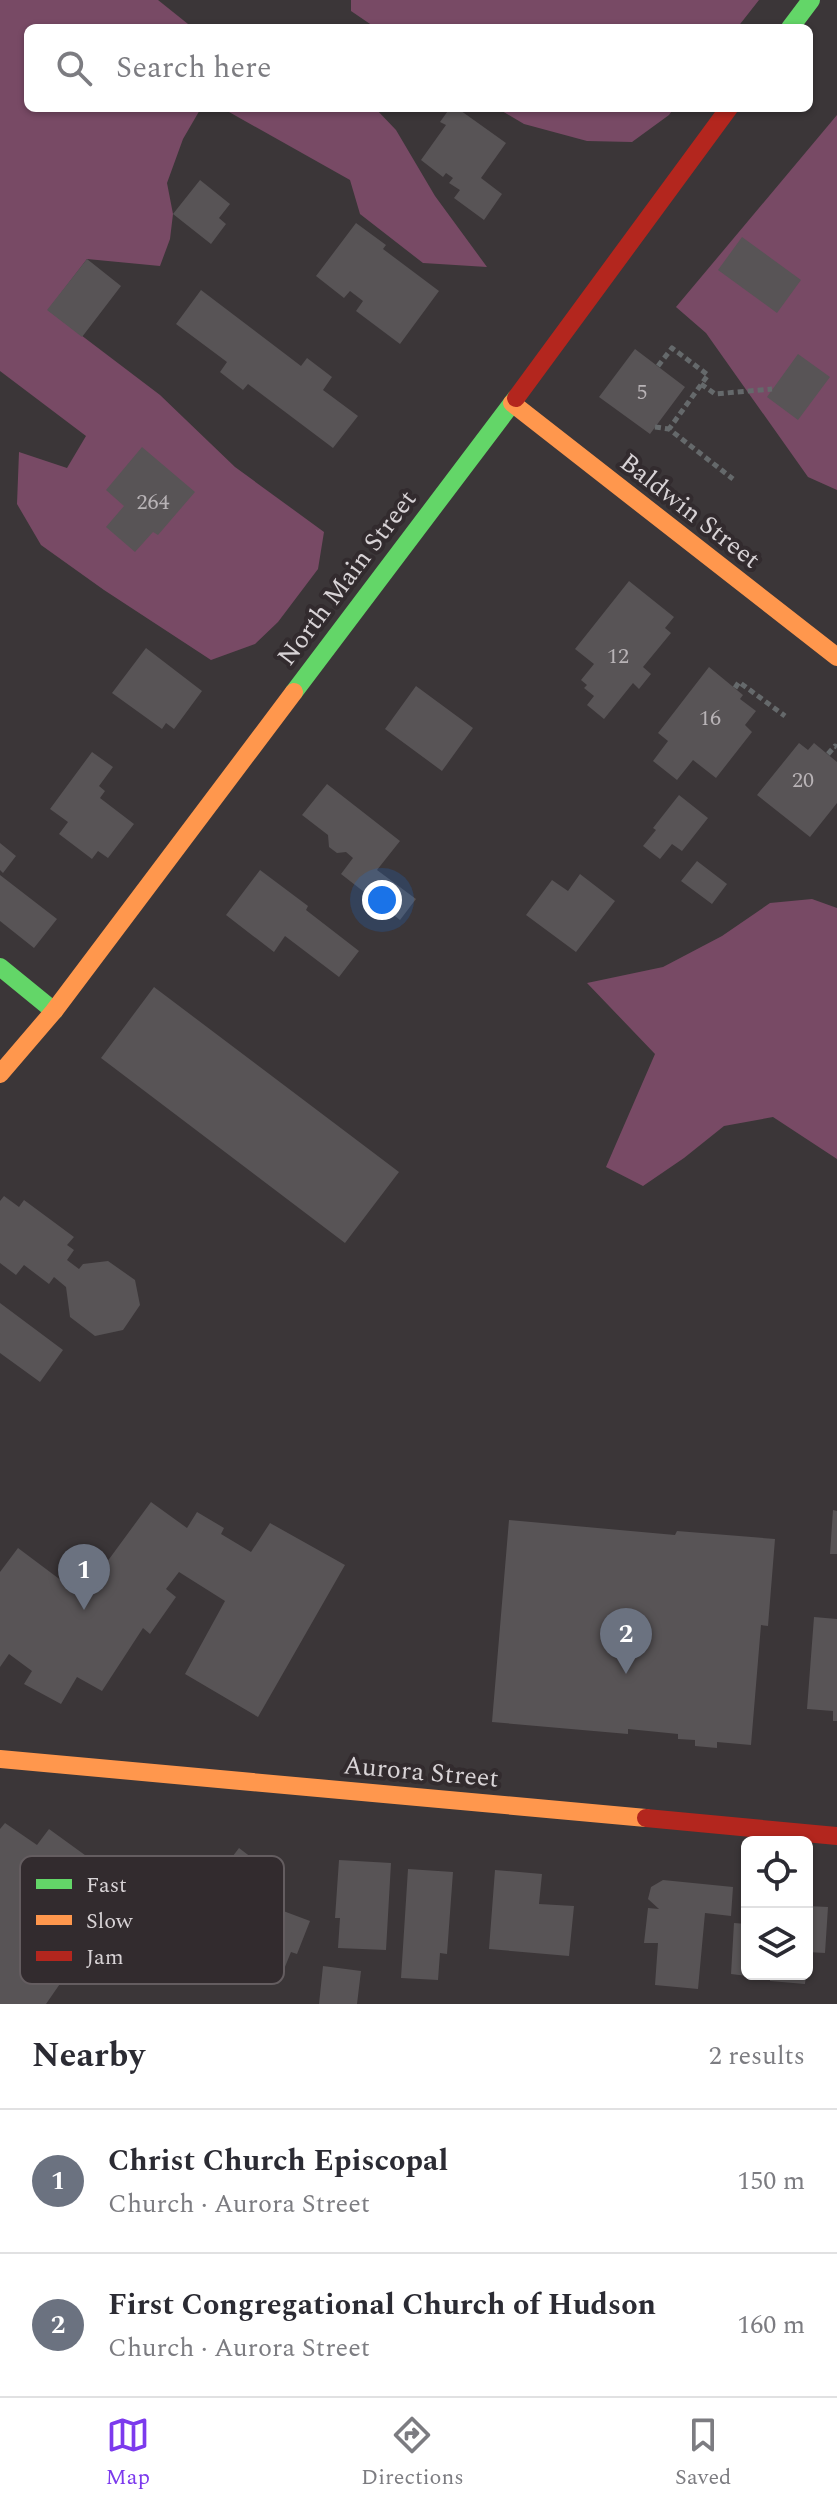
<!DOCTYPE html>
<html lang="en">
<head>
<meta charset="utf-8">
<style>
	:root { --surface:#fff; --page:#f7f7f7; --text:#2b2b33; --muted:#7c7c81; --line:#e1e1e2; --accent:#7c3aed }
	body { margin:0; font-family:Spectral,serif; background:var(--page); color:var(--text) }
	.controls { position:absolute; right:24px; bottom:24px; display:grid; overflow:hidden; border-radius:12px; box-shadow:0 2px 6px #0004 }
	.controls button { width:72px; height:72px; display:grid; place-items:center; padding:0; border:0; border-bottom:2px solid var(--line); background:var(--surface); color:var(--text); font:40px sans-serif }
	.you { position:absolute; left:382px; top:900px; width:28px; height:28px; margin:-20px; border:6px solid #fff; border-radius:50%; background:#1a73e8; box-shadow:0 0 0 12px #1a73e833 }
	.badge { display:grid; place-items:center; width:52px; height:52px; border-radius:50%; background:var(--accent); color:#fff; font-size:26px; font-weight:700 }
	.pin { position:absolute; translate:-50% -66px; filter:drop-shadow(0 2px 4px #0008) }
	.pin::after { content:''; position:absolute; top:42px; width:28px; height:24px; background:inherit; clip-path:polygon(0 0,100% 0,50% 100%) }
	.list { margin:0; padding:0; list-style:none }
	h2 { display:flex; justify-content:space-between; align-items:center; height:104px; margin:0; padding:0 32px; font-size:34px }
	h2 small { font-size:26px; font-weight:400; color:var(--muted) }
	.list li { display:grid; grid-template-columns:52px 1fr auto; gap:24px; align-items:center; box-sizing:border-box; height:144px; padding:0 32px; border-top:2px solid var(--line) }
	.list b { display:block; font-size:30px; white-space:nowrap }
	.list p { margin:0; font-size:26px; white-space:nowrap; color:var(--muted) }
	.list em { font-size:26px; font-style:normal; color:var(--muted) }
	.icon { flex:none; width:44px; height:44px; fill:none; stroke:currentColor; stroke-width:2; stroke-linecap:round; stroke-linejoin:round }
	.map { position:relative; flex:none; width:837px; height:2004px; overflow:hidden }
	.search { position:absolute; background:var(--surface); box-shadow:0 2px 6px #0004; left:24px; right:24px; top:24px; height:88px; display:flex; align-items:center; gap:20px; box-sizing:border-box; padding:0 28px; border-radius:12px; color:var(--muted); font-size:30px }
	.sheet { height:392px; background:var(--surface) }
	nav { display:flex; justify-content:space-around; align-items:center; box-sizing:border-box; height:112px; border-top:2px solid var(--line); background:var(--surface); font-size:22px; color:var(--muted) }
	nav a { display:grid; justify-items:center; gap:4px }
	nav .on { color:var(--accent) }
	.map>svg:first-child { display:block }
</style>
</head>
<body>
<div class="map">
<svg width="837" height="2004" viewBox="0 0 837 2004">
	<rect width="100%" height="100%" fill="#3b3638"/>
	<!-- forest -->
	<path fill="#784a65" d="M 0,0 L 158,0 L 193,28 L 28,28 L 28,108 L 201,108 L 183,139 L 167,183 L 173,214 L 170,239 L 160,266 L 87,259 L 48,310 L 160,395 L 235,467 L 324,532 L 318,569 L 278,622 L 255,644 L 211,660 L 104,590 L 41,545 L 17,504 L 19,452 L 67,468 L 86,436 L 0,371 Z
		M 351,0 L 759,0 L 737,28 L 376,28 L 351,11 Z
		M 222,108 L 375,108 L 396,130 L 435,196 L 487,267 L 423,263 L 360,214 L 350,180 Z
		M 497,108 L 674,108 L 669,115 L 632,142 L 587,141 L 524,124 Z
		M 837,115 L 837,490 L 808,477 L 706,333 L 676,307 Z
		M 812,899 L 837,908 L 837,1159 L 773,1117 L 724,1126 L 684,1158 L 643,1186 L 606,1167 L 655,1054 L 587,983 L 663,967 L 722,936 L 770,903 Z"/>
	<!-- building -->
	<path fill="#585456" d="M 450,108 L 457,108 L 506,143 L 481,178 L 502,194 L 484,220 L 454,198 L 460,190 L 449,183 L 453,178 L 446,173 L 443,177 L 421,160 L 446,125 L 440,122 Z
		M 200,180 L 230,204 L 219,218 L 226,224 L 211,244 L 173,214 Z
		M 356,223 L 386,245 L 383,249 L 439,291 L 400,344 L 356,311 L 363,301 L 350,291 L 344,298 L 316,276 Z
		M 742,237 L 801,280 L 777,313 L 718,270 Z
		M 87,259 L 121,286 L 82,337 L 47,310 Z
		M 201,290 L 301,366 L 307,358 L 332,377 L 323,390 L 358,416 L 333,448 L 248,384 L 243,390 L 220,372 L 227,362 L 176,324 Z
		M 635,349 L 685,387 L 650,434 L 599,397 Z
		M 798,354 L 830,377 L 798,420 L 767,397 Z
		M 142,447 L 195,492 L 158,535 L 153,532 L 135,552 L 106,527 L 124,506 L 106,490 Z
		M 629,581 L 674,617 L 665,628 L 671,633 L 643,667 L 651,674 L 639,689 L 633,683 L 604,719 L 587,705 L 594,696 L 584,688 L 587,685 L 581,680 L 594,664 L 575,649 Z
		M 146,648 L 202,691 L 174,729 L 166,723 L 162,729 L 112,693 Z
		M 709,667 L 743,695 L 740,699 L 756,711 L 745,725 L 752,732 L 716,778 L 693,760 L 677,780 L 653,761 L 668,741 L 658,733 Z
		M 416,686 L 473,728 L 442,771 L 385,729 Z
		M 799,743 L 808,750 L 814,743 L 837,762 L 837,803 L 810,837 L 757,795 Z
		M 92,752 L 113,767 L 99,786 L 105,791 L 100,798 L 134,824 L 108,858 L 98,851 L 92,859 L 59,834 L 68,822 L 50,809 Z
		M 327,784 L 400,841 L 377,870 L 416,899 L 400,920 L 341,874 L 353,858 L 346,852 L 337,853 L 329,847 L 328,835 L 302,815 Z
		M 679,795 L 708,818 L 682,851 L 672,844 L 660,859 L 643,846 L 656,830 L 653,828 Z
		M 0,843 L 16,856 L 3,873 L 0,870 Z
		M 697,861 L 727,884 L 712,904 L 681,881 Z
		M 260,870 L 308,906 L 306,910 L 359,951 L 339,977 L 285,936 L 274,952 L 226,915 Z
		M 580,874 L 615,901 L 576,952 L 526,915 L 552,880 L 568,891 Z
		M 0,875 L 57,919 L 34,948 L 0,921 Z
		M 154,987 L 399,1172 L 345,1243 L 101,1058 Z
		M 4,1196 L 19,1207 L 24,1200 L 74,1237 L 67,1245 L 74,1250 L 67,1260 L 79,1269 L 83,1264 L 108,1261 L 135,1280 L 140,1305 L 123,1330 L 95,1336 L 70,1317 L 66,1287 L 54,1277 L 49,1284 L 24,1265 L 16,1275 L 0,1263 L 0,1201 Z
		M 0,1303 L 63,1350 L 40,1382 L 0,1353 Z
		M 151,1502 L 187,1528 L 197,1512 L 224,1528 L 221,1534 L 251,1552 L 270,1523 L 345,1565 L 258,1717 L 185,1674 L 225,1601 L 179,1572 L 166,1589 L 176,1597 L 150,1634 L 143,1628 L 102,1691 L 77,1677 L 61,1704 L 24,1684 L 32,1671 L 9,1654 L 0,1667 L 0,1572 L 18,1548 L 82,1596 Z
		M 833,1510 L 837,1511 L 837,1554 L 830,1554 Z
		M 509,1520 L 675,1535 L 677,1531 L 775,1539 L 768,1626 L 761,1625 L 751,1745 L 717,1742 L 717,1748 L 695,1746 L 695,1740 L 678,1739 L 678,1734 L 628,1729 L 628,1734 L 492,1722 Z
		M 814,1617 L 837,1619 L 837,1721 L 833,1721 L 833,1711 L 807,1709 Z
		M 5,1823 L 37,1845 L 49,1829 L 89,1858 L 81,1870 L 120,1897 L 46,2004 L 0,2004 L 0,1829 Z
		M 239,1848 L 281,1880 L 267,1900 L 278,1909 L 310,1921 L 297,1954 L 291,1952 L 278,1984 L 242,1969 L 254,1938 L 242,1933 L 251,1922 L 208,1889 Z
		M 339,1860 L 391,1863 L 386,1950 L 338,1948 L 340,1918 L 335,1918 Z
		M 408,1869 L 453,1872 L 447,1954 L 440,1953 L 438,1980 L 401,1978 Z
		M 495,1870 L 542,1874 L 539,1904 L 574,1906 L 569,1956 L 489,1949 Z
		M 663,1880 L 733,1887 L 731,1916 L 705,1913 L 698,1989 L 655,1985 L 658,1943 L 644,1943 L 648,1908 L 659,1909 L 648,1899 L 651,1887 Z
		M 807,1906 L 828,1907 L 825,1953 L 807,1952 Z
		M 734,1923 L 747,1924 L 747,1976 L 731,1974 Z
		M 323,1966 L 361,1971 L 357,2004 L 319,2004 Z
		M 754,1974 L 806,1974 L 805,1984 L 770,1981 L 770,1978 L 754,1976 Z"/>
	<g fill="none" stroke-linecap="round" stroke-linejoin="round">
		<!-- path -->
		<path stroke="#65696b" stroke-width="5" stroke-dasharray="6 4" stroke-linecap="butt" d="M 658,366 L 672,348 L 708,375 L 669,429
			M 701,384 L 715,394 L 772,389
			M 655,427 L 669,429 L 733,479
			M 735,688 L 739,682 L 785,716
			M 828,754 L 835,746 L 837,747"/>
		<!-- fast -->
		<path stroke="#63d668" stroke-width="18" d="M 790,28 L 811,0
			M 294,692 L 516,398
			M 0,967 L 54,1011"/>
		<!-- slow -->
		<path stroke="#ff974d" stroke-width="18" d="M 512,403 L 837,657
			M 0,1074 L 54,1011 L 294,692
			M 0,1759 L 646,1818"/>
		<!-- jam -->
		<path stroke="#b3261e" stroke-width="18" d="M 516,398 L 729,108
			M 646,1818 L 837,1836"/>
	</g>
	<g text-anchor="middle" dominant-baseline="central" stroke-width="8" stroke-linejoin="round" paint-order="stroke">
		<!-- number labels -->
		<g font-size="22" fill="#b8b3b6">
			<text x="642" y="392">5</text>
			<text x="153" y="502">264</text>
			<text x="618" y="656">12</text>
			<text x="710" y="718">16</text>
			<text x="803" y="780">20</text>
		</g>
		<!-- street labels -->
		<g font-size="26" fill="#d8d3d6" stroke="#322b2e">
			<text transform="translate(690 511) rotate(38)">Baldwin Street</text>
			<text transform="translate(347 578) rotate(-53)">North Main Street</text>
			<text transform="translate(421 1772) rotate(5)">Aurora Street</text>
		</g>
	</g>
	<!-- legend -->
	<rect x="20" y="1856" width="264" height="128" rx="12" fill="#322b2e" stroke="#645d60" stroke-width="2"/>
	<rect x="36" y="1879" width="36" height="10" fill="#63d668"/>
	<rect x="36" y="1915" width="36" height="10" fill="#ff974d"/>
	<rect x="36" y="1951" width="36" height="10" fill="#b3261e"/>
	<g font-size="22" fill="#d8d3d6">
		<text x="86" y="1892">Fast</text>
		<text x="86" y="1928">Slow</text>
		<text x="86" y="1964">Jam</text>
	</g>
</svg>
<div class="controls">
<button><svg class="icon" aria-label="locate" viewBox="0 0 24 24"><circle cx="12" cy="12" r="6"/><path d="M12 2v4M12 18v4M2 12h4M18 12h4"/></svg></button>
<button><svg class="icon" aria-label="layers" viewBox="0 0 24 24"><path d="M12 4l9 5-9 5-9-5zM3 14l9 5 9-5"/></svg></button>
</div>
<div class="you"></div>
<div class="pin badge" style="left:84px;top:1610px;background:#6b7280">1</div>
<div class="pin badge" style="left:626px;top:1674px;background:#6b7280">2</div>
<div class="search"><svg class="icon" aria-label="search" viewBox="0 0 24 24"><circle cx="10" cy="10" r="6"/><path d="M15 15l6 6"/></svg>Search here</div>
</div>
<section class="sheet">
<h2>Nearby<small>2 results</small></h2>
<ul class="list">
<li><span class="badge" style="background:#6b7280">1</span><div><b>Christ Church Episcopal</b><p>Church · Aurora Street</p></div><em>150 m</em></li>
<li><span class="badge" style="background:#6b7280">2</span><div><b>First Congregational Church of Hudson</b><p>Church · Aurora Street</p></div><em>160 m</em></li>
</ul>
</section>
<nav>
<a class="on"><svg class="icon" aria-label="map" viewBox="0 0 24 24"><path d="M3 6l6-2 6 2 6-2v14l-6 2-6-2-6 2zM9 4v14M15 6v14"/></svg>Map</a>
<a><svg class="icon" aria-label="directions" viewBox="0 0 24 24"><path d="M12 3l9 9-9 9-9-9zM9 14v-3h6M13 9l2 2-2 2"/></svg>Directions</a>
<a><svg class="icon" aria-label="saved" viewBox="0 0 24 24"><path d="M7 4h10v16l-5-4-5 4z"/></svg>Saved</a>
</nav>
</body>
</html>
